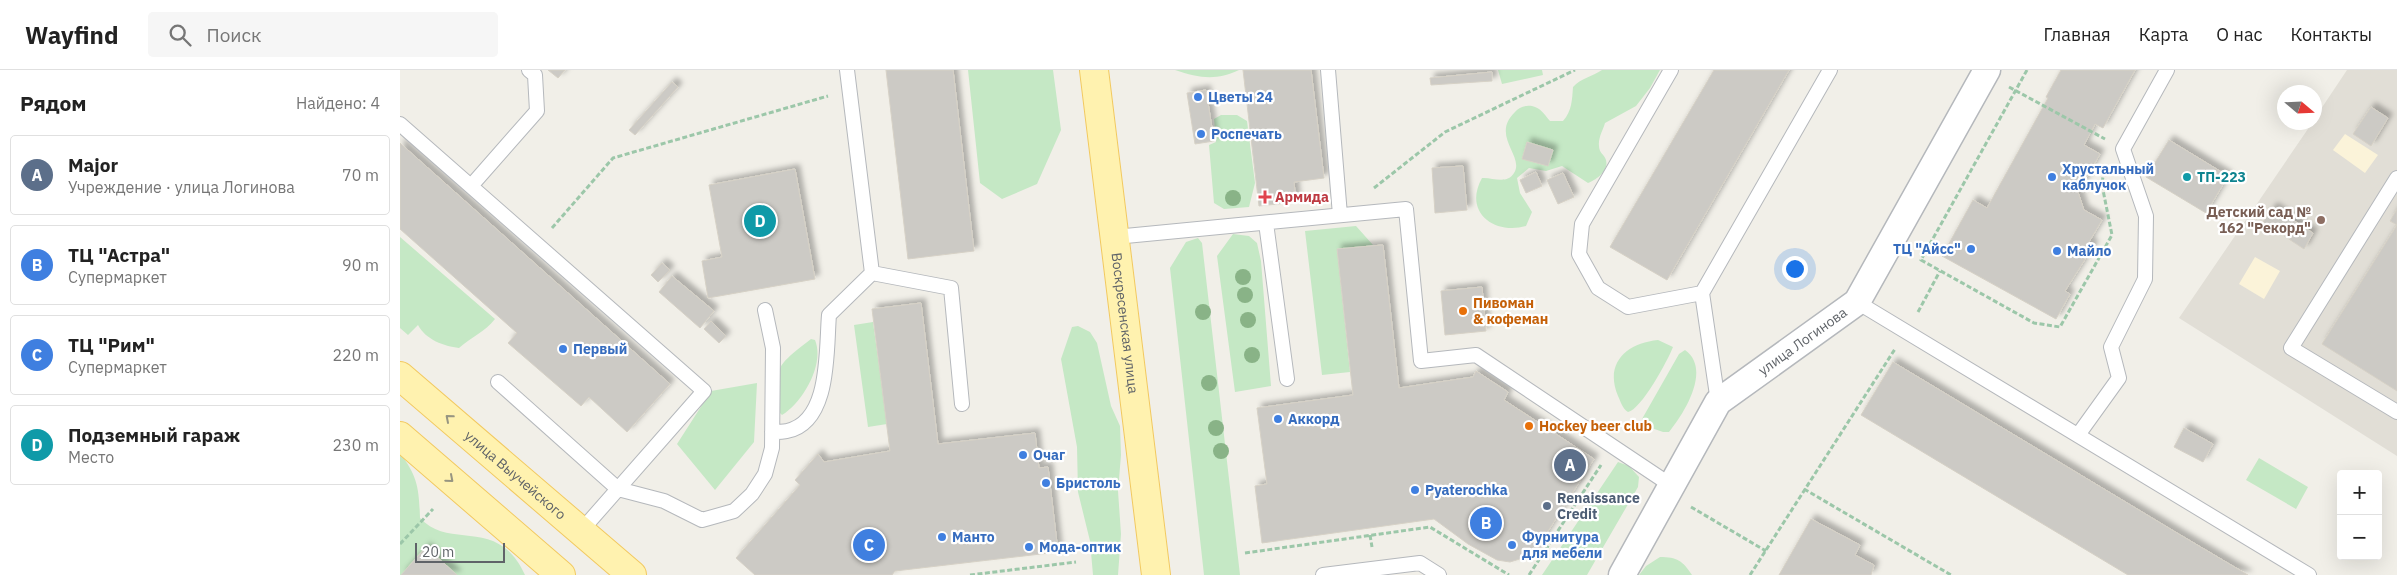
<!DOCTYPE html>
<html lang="ru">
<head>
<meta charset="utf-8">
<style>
	:root { --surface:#fff; --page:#f6f6f6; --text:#222; --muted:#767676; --line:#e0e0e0; --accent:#d93025 }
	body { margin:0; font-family:"IBM Plex Sans",sans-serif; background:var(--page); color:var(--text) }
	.controls { position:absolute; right:15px; bottom:15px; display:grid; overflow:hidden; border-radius:5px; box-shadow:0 5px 20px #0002 }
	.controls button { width:45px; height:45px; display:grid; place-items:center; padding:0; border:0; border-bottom:1px solid var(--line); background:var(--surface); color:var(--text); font:25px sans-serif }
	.compass { position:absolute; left:1877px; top:15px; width:45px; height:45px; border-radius:50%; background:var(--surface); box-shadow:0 5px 20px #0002; rotate:109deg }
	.scale { position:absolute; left:15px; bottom:12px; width:90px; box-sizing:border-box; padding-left:5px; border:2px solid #5f6368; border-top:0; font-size:14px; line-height:18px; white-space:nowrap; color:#5f6368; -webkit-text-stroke:4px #fff; paint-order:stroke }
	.you { position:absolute; left:1394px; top:198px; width:18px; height:18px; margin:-12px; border:4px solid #fff; border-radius:50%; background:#1a73e8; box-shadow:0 0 0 8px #1a73e833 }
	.badge { display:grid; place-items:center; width:32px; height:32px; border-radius:50%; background:var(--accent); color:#fff; font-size:16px; font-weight:700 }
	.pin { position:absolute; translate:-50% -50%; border:2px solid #fff; box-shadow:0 1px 5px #0006 }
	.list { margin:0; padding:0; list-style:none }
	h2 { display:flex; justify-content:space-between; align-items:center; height:65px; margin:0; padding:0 20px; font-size:21px }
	h2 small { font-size:16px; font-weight:400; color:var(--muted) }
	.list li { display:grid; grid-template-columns:32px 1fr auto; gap:15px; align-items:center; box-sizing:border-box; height:80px; margin:0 10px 10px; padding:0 10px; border:1px solid var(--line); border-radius:5px }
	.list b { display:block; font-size:19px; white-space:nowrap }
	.list p { margin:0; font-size:16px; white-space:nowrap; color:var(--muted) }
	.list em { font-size:16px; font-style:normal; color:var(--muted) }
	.icon { flex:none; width:28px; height:28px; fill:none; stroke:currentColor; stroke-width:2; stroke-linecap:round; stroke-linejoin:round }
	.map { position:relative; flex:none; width:1997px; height:505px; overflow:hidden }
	header { display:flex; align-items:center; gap:30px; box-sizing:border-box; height:70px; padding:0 25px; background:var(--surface); border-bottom:1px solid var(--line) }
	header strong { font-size:24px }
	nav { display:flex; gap:28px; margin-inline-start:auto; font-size:18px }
	.search { width:350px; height:45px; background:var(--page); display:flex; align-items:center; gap:12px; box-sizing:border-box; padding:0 18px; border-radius:5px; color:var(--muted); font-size:19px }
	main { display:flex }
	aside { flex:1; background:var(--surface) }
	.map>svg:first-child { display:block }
</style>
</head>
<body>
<header>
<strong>Wayfind</strong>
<div class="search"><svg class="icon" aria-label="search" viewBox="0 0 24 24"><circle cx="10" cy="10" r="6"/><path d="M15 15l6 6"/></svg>Поиск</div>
<nav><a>Главная</a><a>Карта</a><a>О нас</a><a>Контакты</a></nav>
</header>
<main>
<aside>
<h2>Рядом<small>Найдено: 4</small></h2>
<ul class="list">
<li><span class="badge" style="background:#5c6f8a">A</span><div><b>Major</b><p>Учреждение · улица Логинова</p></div><em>70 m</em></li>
<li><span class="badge" style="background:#3f7fe0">B</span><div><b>ТЦ &quot;Астра&quot;</b><p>Супермаркет</p></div><em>90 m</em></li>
<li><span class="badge" style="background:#3f7fe0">C</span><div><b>ТЦ &quot;Рим&quot;</b><p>Супермаркет</p></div><em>220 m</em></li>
<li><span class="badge" style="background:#0f9aa8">D</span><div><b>Подземный гараж</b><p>Место</p></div><em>230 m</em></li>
</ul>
</aside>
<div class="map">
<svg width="1997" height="505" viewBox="0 0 1997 505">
	<defs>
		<filter id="shadow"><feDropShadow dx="4.5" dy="-4.5" stdDeviation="2.5" flood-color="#0004"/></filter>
	</defs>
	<rect width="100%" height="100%" fill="#f1efe8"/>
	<!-- education -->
	<path fill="#e1ded6" d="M 1947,0 L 1997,0 L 1997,386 L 1779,248 L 1912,53 L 1914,52 L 1915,48 Z"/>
	<!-- green -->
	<path fill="#c5e8c5" d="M 568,0 L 653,0 L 661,60 L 637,114 L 602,129 L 580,113 Z
		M 775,0 L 839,0 C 816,11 799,8 775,0 Z
		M 1098,0 L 1142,0 L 1143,5 L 1102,14 Z
		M 1202,0 L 1260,0 L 1250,18 L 1236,36 L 1205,53 C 1203,60 1198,68 1199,76 C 1199,83 1204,84 1206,90 C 1209,101 1196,110 1188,113 L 1162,96 L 1146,101 L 1129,98 L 1117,108 L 1120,123 L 1132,142 L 1126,156 C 1094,165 1063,142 1082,108 C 1092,107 1107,115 1114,103 C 1125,86 1090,66 1115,42 C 1119,37 1125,35 1132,36 C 1141,38 1144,44 1150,51 L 1163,51 C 1172,41 1172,30 1173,17 C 1181,8 1192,7 1202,0 Z
		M 821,45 L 837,45 L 847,51 L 855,113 L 849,137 L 824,139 L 814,133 L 809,75 L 816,72 L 814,49 Z
		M 956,156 L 973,175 L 937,179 L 950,302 L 922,305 L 905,161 Z
		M 833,164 L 849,166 L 857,173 L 861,191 L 871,316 L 835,322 L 817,186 Z
		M 0,167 L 95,249 C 85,262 71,267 59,278 C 44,276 26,270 18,255 L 8,265 L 0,258 Z
		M 798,168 L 802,173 L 840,505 L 804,505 L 770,198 L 786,172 Z
		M 473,252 L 487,354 L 468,357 L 454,255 Z
		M 678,256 L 690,262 L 697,273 L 711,336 L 720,356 L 721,385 L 718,421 L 721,464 L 718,505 L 693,505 L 690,471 L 678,422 L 677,377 L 661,289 L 672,257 Z
		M 411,269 L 415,270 C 425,294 403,332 382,345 L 378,341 C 376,295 374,298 411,269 Z
		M 1258,270 L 1273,277 C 1268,290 1241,340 1228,342 C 1222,338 1221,332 1218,326 C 1204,293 1227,273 1258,270 Z
		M 1285,280 C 1312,299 1284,344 1269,362 L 1263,362 L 1243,355 L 1242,349 L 1279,284 Z
		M 357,313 L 354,372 L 315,420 L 277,374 L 311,321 Z
		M 0,383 C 18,407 19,419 20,448 C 50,481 98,445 125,505 L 0,505 Z
		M 1859,388 L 1908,417 L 1896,439 L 1846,410 Z
		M 1218,392 L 1229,396 L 1239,407 L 1238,417 L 1187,505 L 1142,505 Z
		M 1260,487 C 1277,487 1283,491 1292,505 L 1239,505 L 1246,496 Z"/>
	<!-- sand -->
	<path fill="#fbf3d9" d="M 1945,64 L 1978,85 L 1965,103 L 1933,80 Z
		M 1855,187 L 1880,201 L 1864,229 L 1839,214 Z"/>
	<!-- building -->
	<path fill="#cccac5" stroke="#d6d1c6" filter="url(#shadow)" d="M 148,0 L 165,0 L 158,8 Z
		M 486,0 L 553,0 L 574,181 L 508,189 Z
		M 843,0 L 911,0 L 924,108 L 894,112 L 896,132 L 859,136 Z
		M 1314,0 L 1389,0 L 1267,210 L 1210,177 Z
		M 1661,0 L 1735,0 L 1703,58 L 1695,54 L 1684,75 L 1700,84 L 1678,122 L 1684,140 L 1702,150 L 1689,172 L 1694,175 L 1665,221 L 1670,224 L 1656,249 L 1542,186 L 1573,130 L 1587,138 L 1648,28 L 1646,27 Z
		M 1092,2 L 1092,11 L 1031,15 L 1030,8 Z
		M 272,12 L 278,17 L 235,65 L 229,60 Z
		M 806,20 L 814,71 L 795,74 L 787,23 Z
		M 1971,37 L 1988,48 L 1971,76 L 1953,64 Z
		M 1769,70 L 1828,106 L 1806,143 L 1746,107 Z
		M 1127,72 L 1153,80 L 1148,96 L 1122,89 Z
		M 0,73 L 270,314 L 227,362 L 189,327 L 181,336 L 108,273 L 117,263 L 0,159 Z
		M 1063,96 L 1067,140 L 1035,143 L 1032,98 Z
		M 395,99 L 415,209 L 308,228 L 302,191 L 322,187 L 309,115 Z
		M 1136,102 L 1142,116 L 1126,123 L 1120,110 Z
		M 1163,103 L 1174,127 L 1158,134 L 1147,110 Z
		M 1873,137 L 1913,163 L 1904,179 L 1863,152 Z
		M 1997,139 L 1997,155 L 1990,151 Z
		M 1997,155 L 1997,321 L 1922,274 Z
		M 983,175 L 999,318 L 1073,307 L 1076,301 L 1108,322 L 1104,330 L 1194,389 L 1134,483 L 1123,488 L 1110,492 L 1097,490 L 1068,474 L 1034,449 L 862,473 L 855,416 L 867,414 L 857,338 L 953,325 L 937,179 Z
		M 262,193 L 270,200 L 258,212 L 251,205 Z
		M 272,206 L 314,241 L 300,258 L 259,222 Z
		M 1082,217 L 1086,261 L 1045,265 L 1041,221 Z
		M 521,233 L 538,374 L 635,363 L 639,398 L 648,397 L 658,482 L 495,501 L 492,505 L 355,505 L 336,488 L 400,415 L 395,410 L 418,384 L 424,392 L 490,381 L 472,239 Z
		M 311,251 L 326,266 L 319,273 L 304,259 Z
		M 1493,292 L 1777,463 L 1848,505 L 1728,505 L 1461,345 Z
		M 1784,358 L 1813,374 L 1803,392 L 1774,377 Z
		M 1411,449 L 1460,475 L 1455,485 L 1474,495 L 1471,505 L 1379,505 Z
		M 26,477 L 57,505 L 1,505 Z"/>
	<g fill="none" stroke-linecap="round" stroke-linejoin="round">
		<!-- service casing -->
		<g stroke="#b5b8bc" stroke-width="16">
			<path id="service" d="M 447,0 L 472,203
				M 928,0 L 940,145
				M 1271,0 L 1182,154 L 1179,184 L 1198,218 L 1228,237 L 1302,223
				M 0,54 L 304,321 L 181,461
				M 1997,108 L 1891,278 L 1997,342
				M 71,116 L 137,41 L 135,5 L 129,0
				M 866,153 L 887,309
				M 715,167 L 1006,139 L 1021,291 L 1076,285 L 1272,416
				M 1457,232 L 1909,505
				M 98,312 L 218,419 L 264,431 L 302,450 L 334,441 L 352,424 L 365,404 L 372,378 L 373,278 L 365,240
				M 1318,332 L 1302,223 L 1430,0
				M 372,362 C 377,362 383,362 387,361 C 431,352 426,279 429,245 L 472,203 L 551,218 L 562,334
				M 1678,365 L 1719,308 L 1711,277 L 1745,209 L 1746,146 L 1723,79 L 1767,0
				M 923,505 L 1020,493 L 1039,505"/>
		</g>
		<!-- minor casing -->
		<g stroke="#b5b8bc" stroke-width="29">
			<g id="minor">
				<path id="s1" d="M 1222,505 L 1318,332 L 1457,232 L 1587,0"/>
			</g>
		</g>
		<!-- primary casing -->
		<g stroke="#f2c960" stroke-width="30">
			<g id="primary">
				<path id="s2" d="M 694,0 L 756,505"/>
				<path id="s3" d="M 0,306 L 232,505"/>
				<path d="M 0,366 L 161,505"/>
			</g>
		</g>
		<!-- path -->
		<path stroke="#9cc7a9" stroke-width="3" stroke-dasharray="5 2.5" stroke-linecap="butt" d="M 1627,0 L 1521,190 L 1634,253 L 1660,257 L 1712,165 L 1702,115 L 1704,97
			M 1609,17 L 1705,69
			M 974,118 L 1045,62 L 1175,0
			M 152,158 L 213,88 L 428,26
			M 1518,242 L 1540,201
			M 1404,419 L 1551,505
			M 1291,437 L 1366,481
			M 970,465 L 972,477
			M 0,474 L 33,439
			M 845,483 L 1030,457 L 1109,505
			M 570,505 L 676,492
			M 1129,505 L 1201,395
			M 1350,505 L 1495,279"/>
		<!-- service -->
		<use href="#service" stroke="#fff" stroke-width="14"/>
		<!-- minor -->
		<use href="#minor" stroke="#fff" stroke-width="26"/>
		<!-- primary -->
		<use href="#primary" stroke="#fff2af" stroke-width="28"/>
	</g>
	<!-- trees -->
	<g fill="#89b387">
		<circle cx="833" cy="128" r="8"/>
		<circle cx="843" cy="207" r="8"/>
		<circle cx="845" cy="225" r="8"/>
		<circle cx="803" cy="242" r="8"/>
		<circle cx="848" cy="250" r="8"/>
		<circle cx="852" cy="285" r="8"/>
		<circle cx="809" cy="313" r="8"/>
		<circle cx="816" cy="358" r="8"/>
		<circle cx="821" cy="381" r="8"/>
	</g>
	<!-- one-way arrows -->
	<defs><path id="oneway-chevron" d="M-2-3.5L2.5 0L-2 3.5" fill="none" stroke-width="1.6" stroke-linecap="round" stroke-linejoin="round" transform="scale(1.25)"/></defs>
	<g stroke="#979581">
		<use href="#oneway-chevron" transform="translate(49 348) rotate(-139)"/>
		<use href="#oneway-chevron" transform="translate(50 409) rotate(41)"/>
	</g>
	<!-- markers -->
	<g fill="#3f7fe0" stroke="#fff" stroke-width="2">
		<circle cx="798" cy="27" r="5"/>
		<circle cx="801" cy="64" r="5"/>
		<circle cx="1652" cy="107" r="5"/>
		<circle cx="1571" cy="179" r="5"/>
		<circle cx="1657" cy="181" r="5"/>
		<circle cx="163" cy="279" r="5"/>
		<circle cx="878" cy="349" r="5"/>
		<circle cx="623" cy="385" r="5"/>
		<circle cx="646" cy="413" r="5"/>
		<circle cx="1015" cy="420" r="5"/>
		<circle cx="542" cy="467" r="5"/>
		<circle cx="1112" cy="475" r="5"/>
		<circle cx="629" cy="477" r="5"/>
	</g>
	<circle fill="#0f9aa8" stroke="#fff" stroke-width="2" cx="1787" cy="107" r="5"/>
	<path fill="#e0444e" stroke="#fff" stroke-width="2" d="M862.5 119.5h5v5h5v5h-5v5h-5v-5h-5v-5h5z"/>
	<circle fill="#8d6e63" stroke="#fff" stroke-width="2" cx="1921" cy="150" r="5"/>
	<g fill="#e8710a" stroke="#fff" stroke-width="2">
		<circle cx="1063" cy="241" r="5"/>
		<circle cx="1129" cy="356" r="5"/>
	</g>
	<circle fill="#5c6f8a" stroke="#fff" stroke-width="2" cx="1147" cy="436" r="5"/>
	<g text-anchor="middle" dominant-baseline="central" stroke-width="4.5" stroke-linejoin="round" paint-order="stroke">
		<!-- shop labels -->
		<g font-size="14" font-weight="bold" fill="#366cbe" stroke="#fff" text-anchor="start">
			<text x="808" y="27">Цветы 24</text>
			<text x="811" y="64">Роспечать</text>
			<text x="1662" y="99">Хрустальный<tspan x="1662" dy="16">каблучок</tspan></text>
			<text x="1561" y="179" text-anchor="end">ТЦ "Айсс"</text>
			<text x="1667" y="181">Майло</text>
			<text x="173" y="279">Первый</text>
			<text x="888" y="349">Аккорд</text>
			<text x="633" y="385">Очаг</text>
			<text x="656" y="413">Бристоль</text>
			<text x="1025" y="420">Pyaterochka</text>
			<text x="552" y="467">Манто</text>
			<text x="1122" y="467">Фурнитура<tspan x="1122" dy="16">для мебели</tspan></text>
			<text x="639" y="477">Мода-оптик</text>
		</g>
		<!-- culture labels -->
		<g font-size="14" font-weight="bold" fill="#0d838f" stroke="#fff" text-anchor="start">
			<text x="1797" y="107">ТП-223</text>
		</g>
		<!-- health labels -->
		<g font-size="14" font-weight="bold" fill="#be3a42" stroke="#fff" text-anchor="start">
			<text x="875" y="127">Армида</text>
		</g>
		<!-- education labels -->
		<g font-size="14" font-weight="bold" fill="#785e54" stroke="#fff" text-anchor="end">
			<text x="1911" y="142">Детский сад №<tspan x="1911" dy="16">162 "Рекорд"</tspan></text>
		</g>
		<!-- food labels -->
		<g font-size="14" font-weight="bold" fill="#c56008" stroke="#fff" text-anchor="start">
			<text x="1073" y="233">Пивоман<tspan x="1073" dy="16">&amp; кофеман</tspan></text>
			<text x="1139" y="356">Hockey beer club</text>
		</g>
		<!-- street labels -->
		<g font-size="14" fill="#5f6368" stroke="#fff">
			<text stroke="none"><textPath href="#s2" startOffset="255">Воскресенская улица</textPath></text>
			<text stroke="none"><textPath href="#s1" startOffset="302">улица Логинова</textPath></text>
			<text stroke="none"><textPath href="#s3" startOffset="152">улица Выучейского</textPath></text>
		</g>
		<!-- service labels -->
		<g font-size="14" font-weight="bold" fill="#4e5e75" stroke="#fff" text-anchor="start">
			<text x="1157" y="428">Renaissance<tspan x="1157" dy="16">Credit</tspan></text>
		</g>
	</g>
</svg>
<div class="controls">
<button>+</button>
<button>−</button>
</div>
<svg class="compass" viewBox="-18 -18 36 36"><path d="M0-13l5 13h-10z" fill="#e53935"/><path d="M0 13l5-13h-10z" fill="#767676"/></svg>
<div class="scale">20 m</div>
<div class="you"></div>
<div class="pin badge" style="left:1170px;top:395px;background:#5c6f8a">A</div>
<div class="pin badge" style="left:1086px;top:453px;background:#3f7fe0">B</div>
<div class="pin badge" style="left:469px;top:475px;background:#3f7fe0">C</div>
<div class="pin badge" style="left:360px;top:151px;background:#0f9aa8">D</div>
</div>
</main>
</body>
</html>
